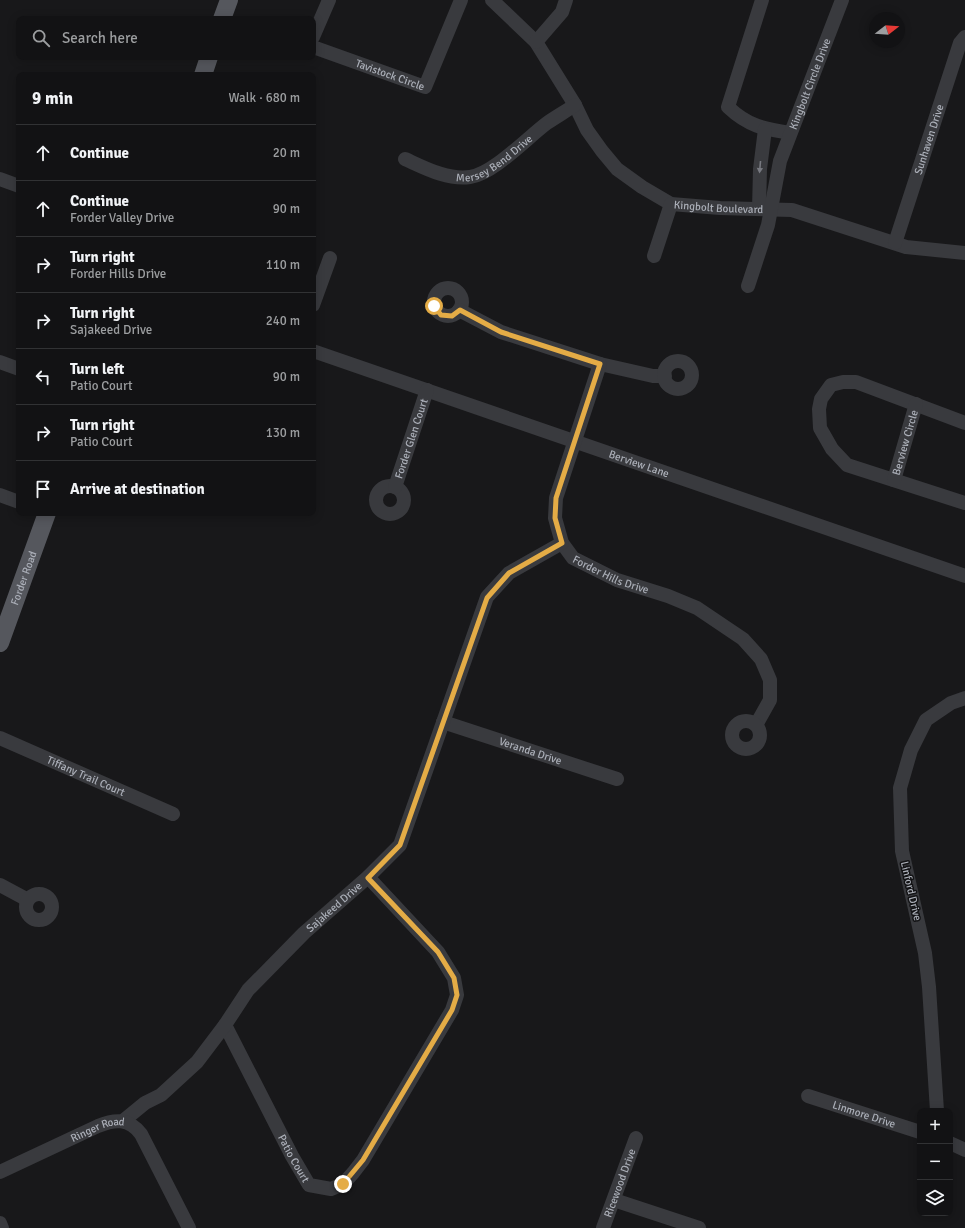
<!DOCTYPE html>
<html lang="en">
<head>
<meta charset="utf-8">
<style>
	:root { --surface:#121214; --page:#1f2022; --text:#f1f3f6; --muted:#9c9ea0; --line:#313234 }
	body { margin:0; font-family:Signika,sans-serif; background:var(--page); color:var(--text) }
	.controls { position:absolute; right:12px; bottom:12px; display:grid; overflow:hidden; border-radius:8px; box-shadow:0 2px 10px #0003 }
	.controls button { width:36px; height:36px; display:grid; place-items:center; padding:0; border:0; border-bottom:1px solid var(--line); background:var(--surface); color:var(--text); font:20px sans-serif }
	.compass { position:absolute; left:869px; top:12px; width:36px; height:36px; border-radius:50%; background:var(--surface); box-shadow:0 2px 10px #0003; rotate:73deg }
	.stop { position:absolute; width:12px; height:12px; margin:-9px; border:3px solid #e4ac46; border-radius:50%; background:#fff }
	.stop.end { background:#e4ac46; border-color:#fff; box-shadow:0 1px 4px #0008 }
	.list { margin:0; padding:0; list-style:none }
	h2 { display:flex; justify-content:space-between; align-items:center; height:52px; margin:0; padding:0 16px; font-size:17px }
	h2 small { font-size:13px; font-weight:400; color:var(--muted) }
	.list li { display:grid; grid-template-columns:26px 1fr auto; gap:12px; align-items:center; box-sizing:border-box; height:56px; padding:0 16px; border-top:1px solid var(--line) }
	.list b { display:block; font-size:15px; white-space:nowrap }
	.list p { margin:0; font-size:13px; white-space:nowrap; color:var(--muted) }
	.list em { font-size:13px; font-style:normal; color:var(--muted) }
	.icon { flex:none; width:22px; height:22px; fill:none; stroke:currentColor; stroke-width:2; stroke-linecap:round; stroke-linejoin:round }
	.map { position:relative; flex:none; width:965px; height:1228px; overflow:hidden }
	.search { position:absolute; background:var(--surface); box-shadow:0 2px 10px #0003; left:16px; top:16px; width:300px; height:44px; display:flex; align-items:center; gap:10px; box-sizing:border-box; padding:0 14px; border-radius:8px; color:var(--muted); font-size:15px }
	.panel { position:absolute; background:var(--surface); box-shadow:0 2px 10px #0003; left:16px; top:72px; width:300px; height:444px; border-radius:8px }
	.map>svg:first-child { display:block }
</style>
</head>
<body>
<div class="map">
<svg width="965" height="1228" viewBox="0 0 965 1228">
	<rect width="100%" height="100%" fill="#18181a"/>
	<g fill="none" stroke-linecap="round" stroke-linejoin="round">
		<!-- minor -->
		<g stroke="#393a3e" stroke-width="14">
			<path id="s1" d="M 492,0 L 536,42 L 575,105 L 587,130 L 602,151 L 617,169 L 642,187 L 671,204 L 720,208 L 792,210 L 906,247 L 965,253"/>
			<path d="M 762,0 L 728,107 C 748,126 764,129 790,133"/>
			<path d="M 313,37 L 329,0"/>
			<path d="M 536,42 L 562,12 L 566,0"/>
			<path id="s2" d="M 313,47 L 425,87 L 461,0"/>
			<path id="s3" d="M 405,159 C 425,168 447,180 470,177 C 493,174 527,138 547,123 C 556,117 566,111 575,105"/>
			<path d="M 0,179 L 19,186"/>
			<path d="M 759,209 L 760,169 L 765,129"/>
			<path id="s4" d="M 895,243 L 960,43 L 965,37"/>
			<path d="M 654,256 L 671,204"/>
			<path id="s5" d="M 748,286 L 768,225 L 780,161 L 842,0"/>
			<circle cx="448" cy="302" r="14"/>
			<path d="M 313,305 L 330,258"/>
			<path d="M 459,310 L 501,332 L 600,364 L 653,376 L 665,376"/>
			<path id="s6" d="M 313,351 L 965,576"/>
			<circle cx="678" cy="375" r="14"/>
			<path d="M 0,362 L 19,369"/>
			<path id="s7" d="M 600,364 L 556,498 L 555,518 L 562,543 L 573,558 L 617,580 L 668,596 L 697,608 L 743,639 L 761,659 L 770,680 L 770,700 L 756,725"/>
			<path d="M 965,423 L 856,382 L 843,382 L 831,385 L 821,399 L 819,409 L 820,428 L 832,449 L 847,465 L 965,503"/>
			<path id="s8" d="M 894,480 L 916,404"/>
			<circle cx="390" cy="500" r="14"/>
			<path id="s9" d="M 395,487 L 427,390"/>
			<path d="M 0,495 L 19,502"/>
			<circle cx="746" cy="735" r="14"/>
			<path id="s10" d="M 443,722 L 617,779"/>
			<path id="s11" d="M 0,738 L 173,814"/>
			<path d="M 0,885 L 28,900"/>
			<circle cx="39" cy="907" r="13"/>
			<path id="s12" d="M 225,1025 L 292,1156 L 309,1185 L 331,1189 L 343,1184 L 353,1173 L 363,1160 L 452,1010 L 457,995 L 454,978 L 438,952 L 368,877"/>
			<path id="s13" d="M 808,1096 L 920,1132"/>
			<path d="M 937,1111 L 929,987 L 925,953 L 902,851 L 900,788 L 911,750 L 926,720 L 951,703 L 965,698"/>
			<path id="s14" d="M 123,1121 L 145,1103 L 161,1095 L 197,1062 L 225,1025 L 248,990 L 304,933 L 368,877 L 400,845 L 487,597 L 509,573 L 562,543"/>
			<path d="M 950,1143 L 965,1150"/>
			<path id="s15" d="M 0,1172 L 98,1126 C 115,1119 129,1118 141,1134 L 189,1228"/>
			<path d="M 614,1200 L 699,1228"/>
			<path d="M 0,1223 L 2,1228"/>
			<path id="s16" d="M 603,1228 L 636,1138"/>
		</g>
		<!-- major -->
		<g stroke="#55575d" stroke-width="18">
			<path d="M 222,19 L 229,0"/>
			<path d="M 203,75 L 209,57"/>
			<path id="s17" d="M 0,643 L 47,513"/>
		</g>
	</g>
	<!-- one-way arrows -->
	<defs><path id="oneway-solid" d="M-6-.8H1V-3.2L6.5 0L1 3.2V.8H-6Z"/></defs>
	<use fill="#787a81" href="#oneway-solid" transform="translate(760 167) rotate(95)"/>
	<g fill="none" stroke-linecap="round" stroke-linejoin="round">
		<!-- route -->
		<path stroke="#e4ac46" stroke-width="5" d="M 343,1184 L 363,1160 L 452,1010 L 457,995 L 454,978 L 438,952 L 368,878 L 400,845 L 487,598 L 509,573 L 562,543 L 555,518 L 556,498 L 600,364 L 501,332 L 460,310 L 452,316 L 441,315 L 434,306"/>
	</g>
	<g text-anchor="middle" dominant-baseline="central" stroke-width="3" stroke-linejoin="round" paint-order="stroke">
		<!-- street labels -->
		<g font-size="11" fill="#abafb8" stroke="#131315">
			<text stroke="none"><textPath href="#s2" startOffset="82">Tavistock Circle</textPath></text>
			<text stroke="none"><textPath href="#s5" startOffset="212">Kingbolt Circle Drive</textPath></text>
			<text stroke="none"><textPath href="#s4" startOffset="109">Sunhaven Drive</textPath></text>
			<text stroke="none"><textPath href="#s3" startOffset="98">Mersey Bend Drive</textPath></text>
			<text stroke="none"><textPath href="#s1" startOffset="324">Kingbolt Boulevard</textPath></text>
			<text stroke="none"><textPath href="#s9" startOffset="51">Forder Glen Court</textPath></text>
			<text stroke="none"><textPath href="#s8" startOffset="39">Berview Circle</textPath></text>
			<text stroke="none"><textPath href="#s6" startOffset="345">Berview Lane</textPath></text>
			<text stroke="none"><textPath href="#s7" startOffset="247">Forder Hills Drive</textPath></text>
			<text stroke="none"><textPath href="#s17" startOffset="69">Forder Road</textPath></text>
			<text stroke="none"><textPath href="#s10" startOffset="92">Veranda Drive</textPath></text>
			<text stroke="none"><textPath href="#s11" startOffset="94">Tiffany Trail Court</textPath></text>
			<text transform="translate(911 891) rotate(77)">Linford Drive</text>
			<text stroke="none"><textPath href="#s14" startOffset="303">Sajakeed Drive</textPath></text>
			<text stroke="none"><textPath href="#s13" startOffset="59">Linmore Drive</textPath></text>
			<text stroke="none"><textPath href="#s15" startOffset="107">Ringer Road</textPath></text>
			<text stroke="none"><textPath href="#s12" startOffset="150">Patio Court</textPath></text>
			<text stroke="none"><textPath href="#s16" startOffset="48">Ricewood Drive</textPath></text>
		</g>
	</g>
</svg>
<div class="controls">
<button>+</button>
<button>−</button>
<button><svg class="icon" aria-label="layers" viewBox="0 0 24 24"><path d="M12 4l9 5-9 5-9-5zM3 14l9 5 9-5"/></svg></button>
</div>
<svg class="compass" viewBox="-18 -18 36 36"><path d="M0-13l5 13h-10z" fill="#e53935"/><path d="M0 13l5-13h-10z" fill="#9c9ea0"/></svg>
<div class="stop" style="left:434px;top:306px"></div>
<div class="stop end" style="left:343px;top:1184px"></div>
<div class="search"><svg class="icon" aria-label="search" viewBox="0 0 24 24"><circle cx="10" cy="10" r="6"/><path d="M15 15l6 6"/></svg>Search here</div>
<section class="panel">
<h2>9 min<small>Walk · 680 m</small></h2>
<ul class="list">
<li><svg class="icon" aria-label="ahead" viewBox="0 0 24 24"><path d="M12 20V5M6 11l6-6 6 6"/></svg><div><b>Continue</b></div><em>20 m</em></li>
<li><svg class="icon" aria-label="ahead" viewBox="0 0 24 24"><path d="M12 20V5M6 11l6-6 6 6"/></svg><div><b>Continue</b><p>Forder Valley Drive</p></div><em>90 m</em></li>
<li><svg class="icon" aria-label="right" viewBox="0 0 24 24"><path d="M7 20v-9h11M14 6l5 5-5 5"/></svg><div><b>Turn right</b><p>Forder Hills Drive</p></div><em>110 m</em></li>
<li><svg class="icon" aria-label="right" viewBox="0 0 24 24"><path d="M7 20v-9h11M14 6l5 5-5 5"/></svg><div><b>Turn right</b><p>Sajakeed Drive</p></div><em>240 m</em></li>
<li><svg class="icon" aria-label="left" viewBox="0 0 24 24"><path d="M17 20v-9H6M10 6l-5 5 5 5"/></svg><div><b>Turn left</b><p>Patio Court</p></div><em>90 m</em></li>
<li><svg class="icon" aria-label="right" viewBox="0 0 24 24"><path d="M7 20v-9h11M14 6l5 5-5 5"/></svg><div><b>Turn right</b><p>Patio Court</p></div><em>130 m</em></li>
<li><svg class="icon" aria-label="arrive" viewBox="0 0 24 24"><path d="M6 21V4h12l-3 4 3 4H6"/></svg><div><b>Arrive at destination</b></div></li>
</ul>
</section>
</div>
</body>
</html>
